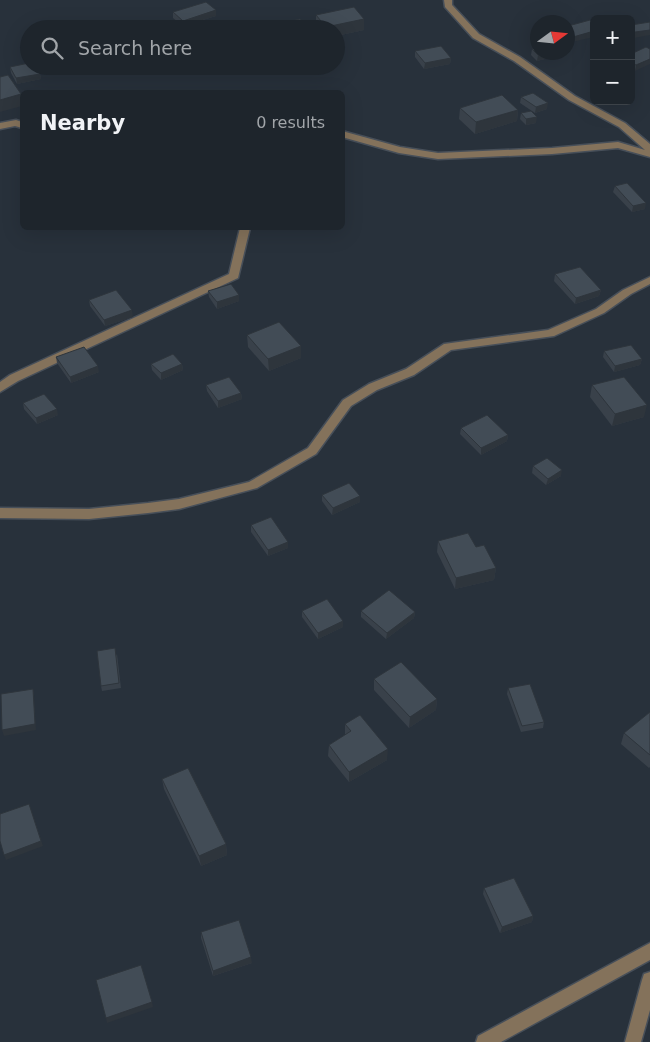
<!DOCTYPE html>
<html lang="en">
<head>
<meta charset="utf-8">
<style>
	:root { --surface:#1e252c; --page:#2b3138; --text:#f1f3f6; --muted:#a1a5a9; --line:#3c4248 }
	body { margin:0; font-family:"DejaVu Sans",sans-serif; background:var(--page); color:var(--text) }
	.controls { position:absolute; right:15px; top:15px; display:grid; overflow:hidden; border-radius:8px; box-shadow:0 5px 20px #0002 }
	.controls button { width:45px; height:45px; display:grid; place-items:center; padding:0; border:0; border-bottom:1px solid var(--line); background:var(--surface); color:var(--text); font:25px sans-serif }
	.compass { position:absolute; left:530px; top:15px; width:45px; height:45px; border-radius:50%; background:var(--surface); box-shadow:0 5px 20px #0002; rotate:75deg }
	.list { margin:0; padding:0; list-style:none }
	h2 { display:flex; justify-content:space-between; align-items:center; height:65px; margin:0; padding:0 20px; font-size:21px }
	h2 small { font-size:16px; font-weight:400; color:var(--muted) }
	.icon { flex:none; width:28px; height:28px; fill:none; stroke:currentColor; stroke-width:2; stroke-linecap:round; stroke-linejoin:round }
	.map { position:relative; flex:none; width:650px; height:1042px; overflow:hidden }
	.search { position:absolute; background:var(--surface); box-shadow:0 5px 20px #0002; left:20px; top:20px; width:325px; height:55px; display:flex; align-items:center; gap:12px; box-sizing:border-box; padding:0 18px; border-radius:28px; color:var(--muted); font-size:19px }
	.panel { position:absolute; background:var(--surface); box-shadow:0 5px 20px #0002; left:20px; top:90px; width:325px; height:140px; border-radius:8px }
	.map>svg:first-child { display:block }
</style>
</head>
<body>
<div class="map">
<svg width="650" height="1042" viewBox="0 0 650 1042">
	<rect width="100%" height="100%" fill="#28313b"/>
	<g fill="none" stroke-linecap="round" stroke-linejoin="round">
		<!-- minor casing -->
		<g stroke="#474f59" stroke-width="3">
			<path id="minor" d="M 444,0 L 452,0 L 452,5 L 479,34 L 520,57 L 575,96 L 625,123 L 650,144 L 650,157 L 618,148 L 552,154 L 438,159 L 399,153 L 342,137 L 342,131 L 400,147 L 438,153 L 552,148 L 618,142 L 645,150 L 619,127 L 569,100 L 514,61 L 473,38 L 445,7 Z
				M 16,120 L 22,122 L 22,128 L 15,126 L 0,129 L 0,123 Z
				M 240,228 L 250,228 L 238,278 L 18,381 L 0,392 L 0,382 L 10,375 L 229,274 Z
				M 650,277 L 650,284 L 631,294 L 604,313 L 554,336 L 451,350 L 414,375 L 377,390 L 351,406 L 316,454 L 257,488 L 179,509 L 148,513 L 89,519 L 0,518 L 0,508 L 89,509 L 148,503 L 179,499 L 249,482 L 308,448 L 343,400 L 369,384 L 406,369 L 444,344 L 548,330 L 596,309 L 623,290 Z
				M 650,943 L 650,960 L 501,1042 L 476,1042 L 478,1036 Z
				M 650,972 L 650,1010 L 641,1042 L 625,1042 L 642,980 L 644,974 Z"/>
		</g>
		<!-- minor -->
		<use href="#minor" fill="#84725b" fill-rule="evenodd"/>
	</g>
	<!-- wall -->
	<path fill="#39414a" d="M 173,12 L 216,16 L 183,26 L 173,18 Z
		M 316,15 L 364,30 L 336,36 L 336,29 L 319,29 L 316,26 Z
		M 650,22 L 634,38 L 631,35 L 631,25 Z
		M 594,23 L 572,42 L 568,38 L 568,26 Z
		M 535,33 L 538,33 L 538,42 L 534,39 Z
		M 646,47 L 635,71 L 631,69 L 631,54 Z
		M 532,49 L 538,52 L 554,52 L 553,57 L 537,61 L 531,55 Z
		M 415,51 L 451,58 L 450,64 L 424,69 L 415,57 Z
		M 10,67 L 40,74 L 41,79 L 17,84 L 11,73 Z
		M 521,97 L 547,109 L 535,113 L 520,103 Z
		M 460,108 L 518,110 L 517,121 L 475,134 L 459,119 Z
		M 521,113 L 536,123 L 526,125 L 520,119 Z
		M 615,186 L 645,209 L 632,212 L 613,192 Z
		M 555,274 L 601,290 L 599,296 L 575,304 L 554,281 Z
		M 208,291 L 239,295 L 239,301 L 217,309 L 209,297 Z
		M 89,300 L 133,317 L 105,326 L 90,306 Z
		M 247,335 L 301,346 L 301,358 L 269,371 L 248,347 Z
		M 604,351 L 642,359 L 640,365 L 614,372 L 603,357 Z
		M 56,357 L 99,372 L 71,383 L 57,363 Z
		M 151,364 L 182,364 L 183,370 L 161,380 L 152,370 Z
		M 206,385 L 241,393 L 242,399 L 218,408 L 207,391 Z
		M 592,385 L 644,417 L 612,426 L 590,397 Z
		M 23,403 L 58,415 L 37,424 L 24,409 Z
		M 461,428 L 508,435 L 507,441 L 481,455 L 460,434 Z
		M 533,466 L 561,476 L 546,485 L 532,473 Z
		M 322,495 L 360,502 L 332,515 L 322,501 Z
		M 251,525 L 288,548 L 268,556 L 251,532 Z
		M 438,541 L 476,547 L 496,568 L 494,580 L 455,589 L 437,552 Z
		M 302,611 L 343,627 L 318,639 L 302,617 Z
		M 361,611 L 415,612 L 414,618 L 386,639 L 361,617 Z
		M 117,654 L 121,688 L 102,691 L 101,686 Z
		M 374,679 L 437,699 L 436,710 L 409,728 L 374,690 Z
		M 508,688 L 544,722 L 543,728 L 521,732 L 507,694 Z
		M 650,712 L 650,767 L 649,768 L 621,744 L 624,733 Z
		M 345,724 L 387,760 L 349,782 L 328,756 L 329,745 L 345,735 Z
		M 162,779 L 226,844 L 227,855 L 201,866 L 164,789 Z
		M 484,888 L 533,916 L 532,922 L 500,933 L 483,894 Z
		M 201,932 L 252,963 L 213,976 L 201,938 Z"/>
	<!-- shaded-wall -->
	<path fill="#2e353c" d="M 216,10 L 216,16 L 183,26 L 183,21 Z
		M 364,19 L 364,30 L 336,36 L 336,29 L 326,29 L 326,27 Z
		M 650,30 L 650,35 L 634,38 L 635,32 Z
		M 594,31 L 594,37 L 572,42 L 573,37 Z
		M 549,52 L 554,52 L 553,57 L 537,61 L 538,55 Z
		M 451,58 L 450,64 L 424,69 L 425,63 Z
		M 650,59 L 650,64 L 635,71 L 636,65 Z
		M 40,74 L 41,79 L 17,84 L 16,78 Z
		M 21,94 L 22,106 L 0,112 L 0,100 Z
		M 548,103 L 547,109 L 535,113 L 536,107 Z
		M 518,110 L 517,121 L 475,134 L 476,122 Z
		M 537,117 L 536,123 L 526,125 L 526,119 Z
		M 646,203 L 645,209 L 632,212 L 633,206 Z
		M 601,290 L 599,296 L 575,304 L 576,298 Z
		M 239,295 L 239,301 L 217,309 L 217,302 Z
		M 132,310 L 133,317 L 105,326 L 104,320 Z
		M 301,346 L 301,358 L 269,371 L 268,359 Z
		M 642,359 L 640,365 L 614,372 L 615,366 Z
		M 182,364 L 183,370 L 161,380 L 161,373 Z
		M 98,366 L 99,372 L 71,383 L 70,377 Z
		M 241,393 L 242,399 L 218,408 L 218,401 Z
		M 647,405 L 644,417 L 612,426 L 615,414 Z
		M 57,409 L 58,415 L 37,424 L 36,418 Z
		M 508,435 L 507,441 L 481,455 L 481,448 Z
		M 562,470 L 561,476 L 546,485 L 548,479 Z
		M 360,496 L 360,502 L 332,515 L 333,508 Z
		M 288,542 L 288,548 L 268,556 L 268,550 Z
		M 496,568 L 494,580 L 455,589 L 456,578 Z
		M 415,612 L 414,618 L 386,639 L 387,633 Z
		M 343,621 L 343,627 L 318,639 L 318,633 Z
		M 33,689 L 34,695 L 36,730 L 4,736 L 2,730 Z
		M 437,699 L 436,710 L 409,728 L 410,717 Z
		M 388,749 L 387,760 L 349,782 L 349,772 Z
		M 31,809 L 43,846 L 6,860 L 4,855 Z
		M 226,844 L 227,855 L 201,866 L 199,856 Z
		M 533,916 L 532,922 L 500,933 L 502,927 Z
		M 251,957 L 252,963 L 213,976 L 213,971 Z
		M 152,1002 L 153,1007 L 107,1023 L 106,1018 Z"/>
	<!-- building -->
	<path fill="#424c56" stroke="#2e353c" d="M 206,2 L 216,10 L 183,21 L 173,12 Z
		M 354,7 L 364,19 L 326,27 L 316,15 Z
		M 300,19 L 309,29 L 269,29 L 267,27 Z
		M 590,20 L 594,23 L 594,31 L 573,37 L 568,32 L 568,26 Z
		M 650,22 L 650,30 L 635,32 L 631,28 L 631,25 Z
		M 441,46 L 451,58 L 425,63 L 415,51 Z
		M 646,47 L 650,49 L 650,59 L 636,65 L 631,63 L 631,54 Z
		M 538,48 L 538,52 L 549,52 L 538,55 L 532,49 Z
		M 29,63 L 29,66 L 37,66 L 40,74 L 16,78 L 10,67 Z
		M 8,75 L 21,94 L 0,100 L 0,77 Z
		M 533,93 L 548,103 L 536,107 L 521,97 Z
		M 502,95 L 518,110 L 476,122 L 460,108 Z
		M 531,111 L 537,117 L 526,119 L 521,113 Z
		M 627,183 L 646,203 L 633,206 L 615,186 Z
		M 580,267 L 601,290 L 576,298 L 555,274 Z
		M 231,284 L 239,295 L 217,302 L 208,291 Z
		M 116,290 L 132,310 L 104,320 L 89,300 Z
		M 279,322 L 301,346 L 268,359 L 247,335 Z
		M 631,345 L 642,359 L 615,366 L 604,351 Z
		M 84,347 L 98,366 L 70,377 L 56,357 Z
		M 173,354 L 182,364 L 161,373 L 151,364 Z
		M 229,377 L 241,393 L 218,401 L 206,385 Z
		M 624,377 L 647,405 L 615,414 L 592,385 Z
		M 44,394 L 57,409 L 36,418 L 23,403 Z
		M 487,415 L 508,435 L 481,448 L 461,428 Z
		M 547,458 L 562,470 L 548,479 L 533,466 Z
		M 349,483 L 360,496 L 333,508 L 322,495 Z
		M 271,517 L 288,542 L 268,550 L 251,525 Z
		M 468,533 L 476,547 L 484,545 L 496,568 L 456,578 L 438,541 Z
		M 389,590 L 415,612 L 387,633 L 361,611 Z
		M 327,599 L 343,621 L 318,633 L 302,611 Z
		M 115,648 L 119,683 L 101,686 L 97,651 Z
		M 401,662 L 437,699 L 410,717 L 374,679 Z
		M 530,684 L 544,722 L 522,726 L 508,688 Z
		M 33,689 L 35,724 L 2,730 L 1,694 Z
		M 650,712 L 650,755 L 624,733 Z
		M 360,715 L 388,749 L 349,772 L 329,745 L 351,731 L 345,724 Z
		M 188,768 L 226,844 L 199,856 L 162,779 Z
		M 29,804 L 41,841 L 4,855 L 0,841 L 0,814 Z
		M 514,878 L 533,916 L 502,927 L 484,888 Z
		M 239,920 L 251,957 L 213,971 L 201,932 Z
		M 141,965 L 152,1002 L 106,1018 L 96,980 Z"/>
</svg>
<div class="controls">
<button>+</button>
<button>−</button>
</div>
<svg class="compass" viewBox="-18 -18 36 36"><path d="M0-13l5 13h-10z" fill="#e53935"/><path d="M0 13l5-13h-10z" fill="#a1a5a9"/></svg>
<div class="search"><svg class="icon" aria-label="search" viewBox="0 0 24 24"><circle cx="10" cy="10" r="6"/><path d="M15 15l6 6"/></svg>Search here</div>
<section class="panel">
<h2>Nearby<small>0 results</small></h2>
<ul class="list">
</ul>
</section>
</div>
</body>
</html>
